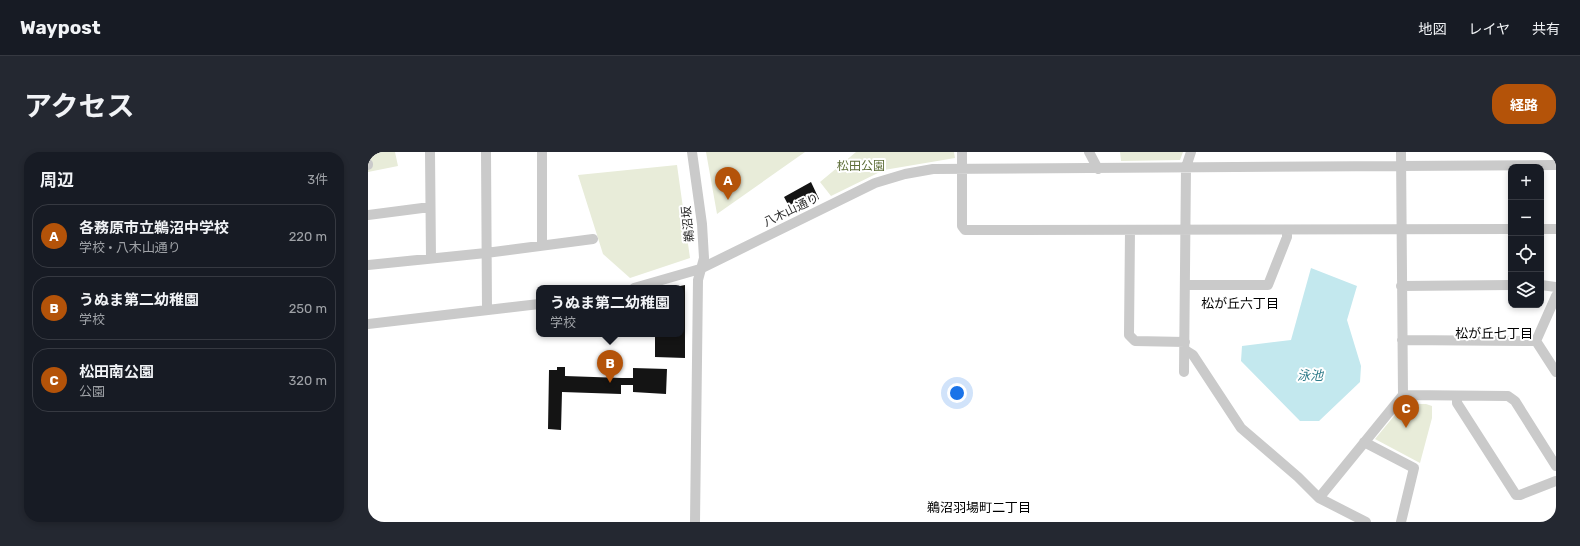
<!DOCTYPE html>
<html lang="ja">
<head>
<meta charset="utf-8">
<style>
	:root { --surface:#171b24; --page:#242831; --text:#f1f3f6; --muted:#9ea1a6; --line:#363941; --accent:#b45309 }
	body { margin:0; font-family:Rubik,"Noto Sans JP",sans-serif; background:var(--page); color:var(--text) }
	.controls { position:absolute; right:12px; top:12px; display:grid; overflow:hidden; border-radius:8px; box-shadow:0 2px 6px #0003 }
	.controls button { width:36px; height:36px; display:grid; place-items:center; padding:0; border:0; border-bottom:1px solid var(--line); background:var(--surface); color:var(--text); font:20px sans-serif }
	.you { position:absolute; left:589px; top:241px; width:14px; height:14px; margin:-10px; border:3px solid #fff; border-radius:50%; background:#1a73e8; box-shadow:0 0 0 6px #1a73e833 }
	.badge { display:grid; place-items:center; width:26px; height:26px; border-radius:50%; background:var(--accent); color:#fff; font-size:13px; font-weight:700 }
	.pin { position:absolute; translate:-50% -33px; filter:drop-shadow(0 1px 2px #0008) }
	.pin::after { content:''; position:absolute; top:21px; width:14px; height:12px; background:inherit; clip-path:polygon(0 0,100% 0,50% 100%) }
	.popup { position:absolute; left:168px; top:133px; width:148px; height:52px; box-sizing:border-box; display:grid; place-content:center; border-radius:8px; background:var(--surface); filter:drop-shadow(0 1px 3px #0005); font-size:13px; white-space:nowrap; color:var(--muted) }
	.popup b { font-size:15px; color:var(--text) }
	.popup::after { content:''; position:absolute; left:50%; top:100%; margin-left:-8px; border:8px solid transparent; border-top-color:var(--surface) }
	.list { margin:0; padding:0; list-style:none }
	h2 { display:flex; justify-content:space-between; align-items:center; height:52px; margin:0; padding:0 16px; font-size:17px }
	h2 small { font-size:13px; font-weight:400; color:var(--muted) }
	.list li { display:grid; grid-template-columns:26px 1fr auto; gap:12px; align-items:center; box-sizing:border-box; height:64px; margin:0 8px 8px; padding:0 8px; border:1px solid var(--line); border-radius:16px }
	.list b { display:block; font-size:15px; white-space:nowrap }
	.list p { margin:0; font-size:13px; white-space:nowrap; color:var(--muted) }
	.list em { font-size:13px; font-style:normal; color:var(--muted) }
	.icon { flex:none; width:22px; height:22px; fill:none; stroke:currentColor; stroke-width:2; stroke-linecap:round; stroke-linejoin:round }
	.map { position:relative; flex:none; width:1188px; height:370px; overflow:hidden; border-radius:16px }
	header { display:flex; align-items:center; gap:24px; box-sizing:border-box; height:56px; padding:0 20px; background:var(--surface); border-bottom:1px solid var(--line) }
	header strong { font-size:19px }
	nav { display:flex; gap:22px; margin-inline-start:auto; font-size:14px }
	.intro { display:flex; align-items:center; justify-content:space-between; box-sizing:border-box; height:96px; padding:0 24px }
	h1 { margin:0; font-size:28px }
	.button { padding:10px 18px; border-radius:16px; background:var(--accent); color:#fff; font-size:14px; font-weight:700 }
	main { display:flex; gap:24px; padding:0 24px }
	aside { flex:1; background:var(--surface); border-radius:16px; box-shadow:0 2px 6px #0003 }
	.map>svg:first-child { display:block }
</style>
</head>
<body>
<header>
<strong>Waypost</strong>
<nav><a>地図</a><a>レイヤ</a><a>共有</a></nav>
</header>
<div class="intro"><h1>アクセス</h1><a class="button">経路</a></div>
<main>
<aside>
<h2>周辺<small>3件</small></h2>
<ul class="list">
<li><span class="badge">A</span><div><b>各務原市立鵜沼中学校</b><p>学校 · 八木山通り</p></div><em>220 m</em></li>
<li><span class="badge">B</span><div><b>うぬま第二幼稚園</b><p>学校</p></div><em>250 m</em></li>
<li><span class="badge">C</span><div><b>松田南公園</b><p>公園</p></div><em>320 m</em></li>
</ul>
</aside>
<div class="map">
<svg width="1188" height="370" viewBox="0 0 1188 370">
	<rect width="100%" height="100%" fill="#fff"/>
	<!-- green -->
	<path fill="#e8ecd9" d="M 0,0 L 27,0 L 30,14 L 0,20 Z
		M 338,0 L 437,0 L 349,62 Z
		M 488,0 L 586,0 L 587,6 L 516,18 L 463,44 L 452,30 Z
		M 752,0 L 815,0 L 812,8 L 753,9 Z
		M 309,13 L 322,106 L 262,126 L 235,102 L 210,23 Z
		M 1036,252 L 1058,252 L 1064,254 L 1064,266 L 1052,311 L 1007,287 Z"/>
	<!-- water -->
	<path fill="#c3e8ee" d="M 943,116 L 989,134 L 979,168 L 993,214 L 992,230 L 951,269 L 932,269 L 873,209 L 874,194 L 923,188 Z"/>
	<!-- building -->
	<path fill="#141414" d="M 443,30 L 451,47 L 424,60 L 416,45 Z
		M 317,133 L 317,206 L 287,205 L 287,182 L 313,182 L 313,136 L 307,135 Z
		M 189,215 L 197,215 L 197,224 L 254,226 L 265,226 L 265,216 L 299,217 L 298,242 L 265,240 L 265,233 L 253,233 L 253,242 L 194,240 L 193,278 L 180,277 L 181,218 L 189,218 Z"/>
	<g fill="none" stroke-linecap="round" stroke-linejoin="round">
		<!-- minor -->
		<path stroke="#cacaca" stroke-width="10" d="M 62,0 L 63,106
			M 118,0 L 119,158
			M 174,0 L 174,93
			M 324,0 L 334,72 L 336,106 L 330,128 L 327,370
			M 594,0 L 594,74 L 597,78 L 1143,77
			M 721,0 L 730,17
			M 0,13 L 0,12
			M 0,63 L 62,55
			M 1173,77 L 1188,77
			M 762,78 L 761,183 L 767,189 L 817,190
			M 0,113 L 118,101 L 225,87
			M 818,133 L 900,133 L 919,85 L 919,78
			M 1173,133 L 1188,135
			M 1033,134 L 1143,133
			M 266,136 L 332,117 L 507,31 L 537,22 L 565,17 L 1188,13
			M 0,172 L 171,152
			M 1034,188 L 1168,189
			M 1168,189 L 1188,144
			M 1168,189 L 1188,220
			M 817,198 L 825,203 L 873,276 L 930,325 L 951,346 L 998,370
			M 816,220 L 818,15 L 823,0
			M 1035,243 L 1140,244 L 1147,249 L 1188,314
			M 1089,244 L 1089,251 L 1148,343 L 1152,343 L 1188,329
			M 996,290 L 1046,316 L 1033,370
			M 951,346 L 1035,243 L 1033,0"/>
	</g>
	<g text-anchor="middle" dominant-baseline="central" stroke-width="4" stroke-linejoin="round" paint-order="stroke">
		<!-- park labels -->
		<g font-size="12" fill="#5d6d37" stroke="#fff">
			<text x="493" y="14">松田公園</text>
		</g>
		<!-- street labels -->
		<g font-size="12" fill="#2d2d2d" stroke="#fff">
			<text transform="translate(423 58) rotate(-26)">八木山通り</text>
			<text transform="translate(320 72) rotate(-96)">鵜沼坂</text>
		</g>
		<!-- neighbourhood labels -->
		<g font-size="13" fill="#000" stroke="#fff">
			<text x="872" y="151">松が丘六丁目</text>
			<text x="1126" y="181">松が丘七丁目</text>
			<text x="611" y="355">鵜沼羽場町二丁目</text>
		</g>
		<!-- water labels -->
		<g font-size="13" font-style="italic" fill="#307c8a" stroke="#fff">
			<text x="942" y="223">泳池</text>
		</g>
	</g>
</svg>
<div class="controls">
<button>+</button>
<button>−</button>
<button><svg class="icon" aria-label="locate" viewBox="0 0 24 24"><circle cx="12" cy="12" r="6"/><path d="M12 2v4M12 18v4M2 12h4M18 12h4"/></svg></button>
<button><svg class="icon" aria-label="layers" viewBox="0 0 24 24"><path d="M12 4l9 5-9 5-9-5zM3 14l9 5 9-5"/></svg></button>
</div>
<div class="you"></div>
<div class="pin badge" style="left:360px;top:48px">A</div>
<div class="pin badge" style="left:242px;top:231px">B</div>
<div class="popup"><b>うぬま第二幼稚園</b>学校</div>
<div class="pin badge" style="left:1038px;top:276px">C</div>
</div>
</main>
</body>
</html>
